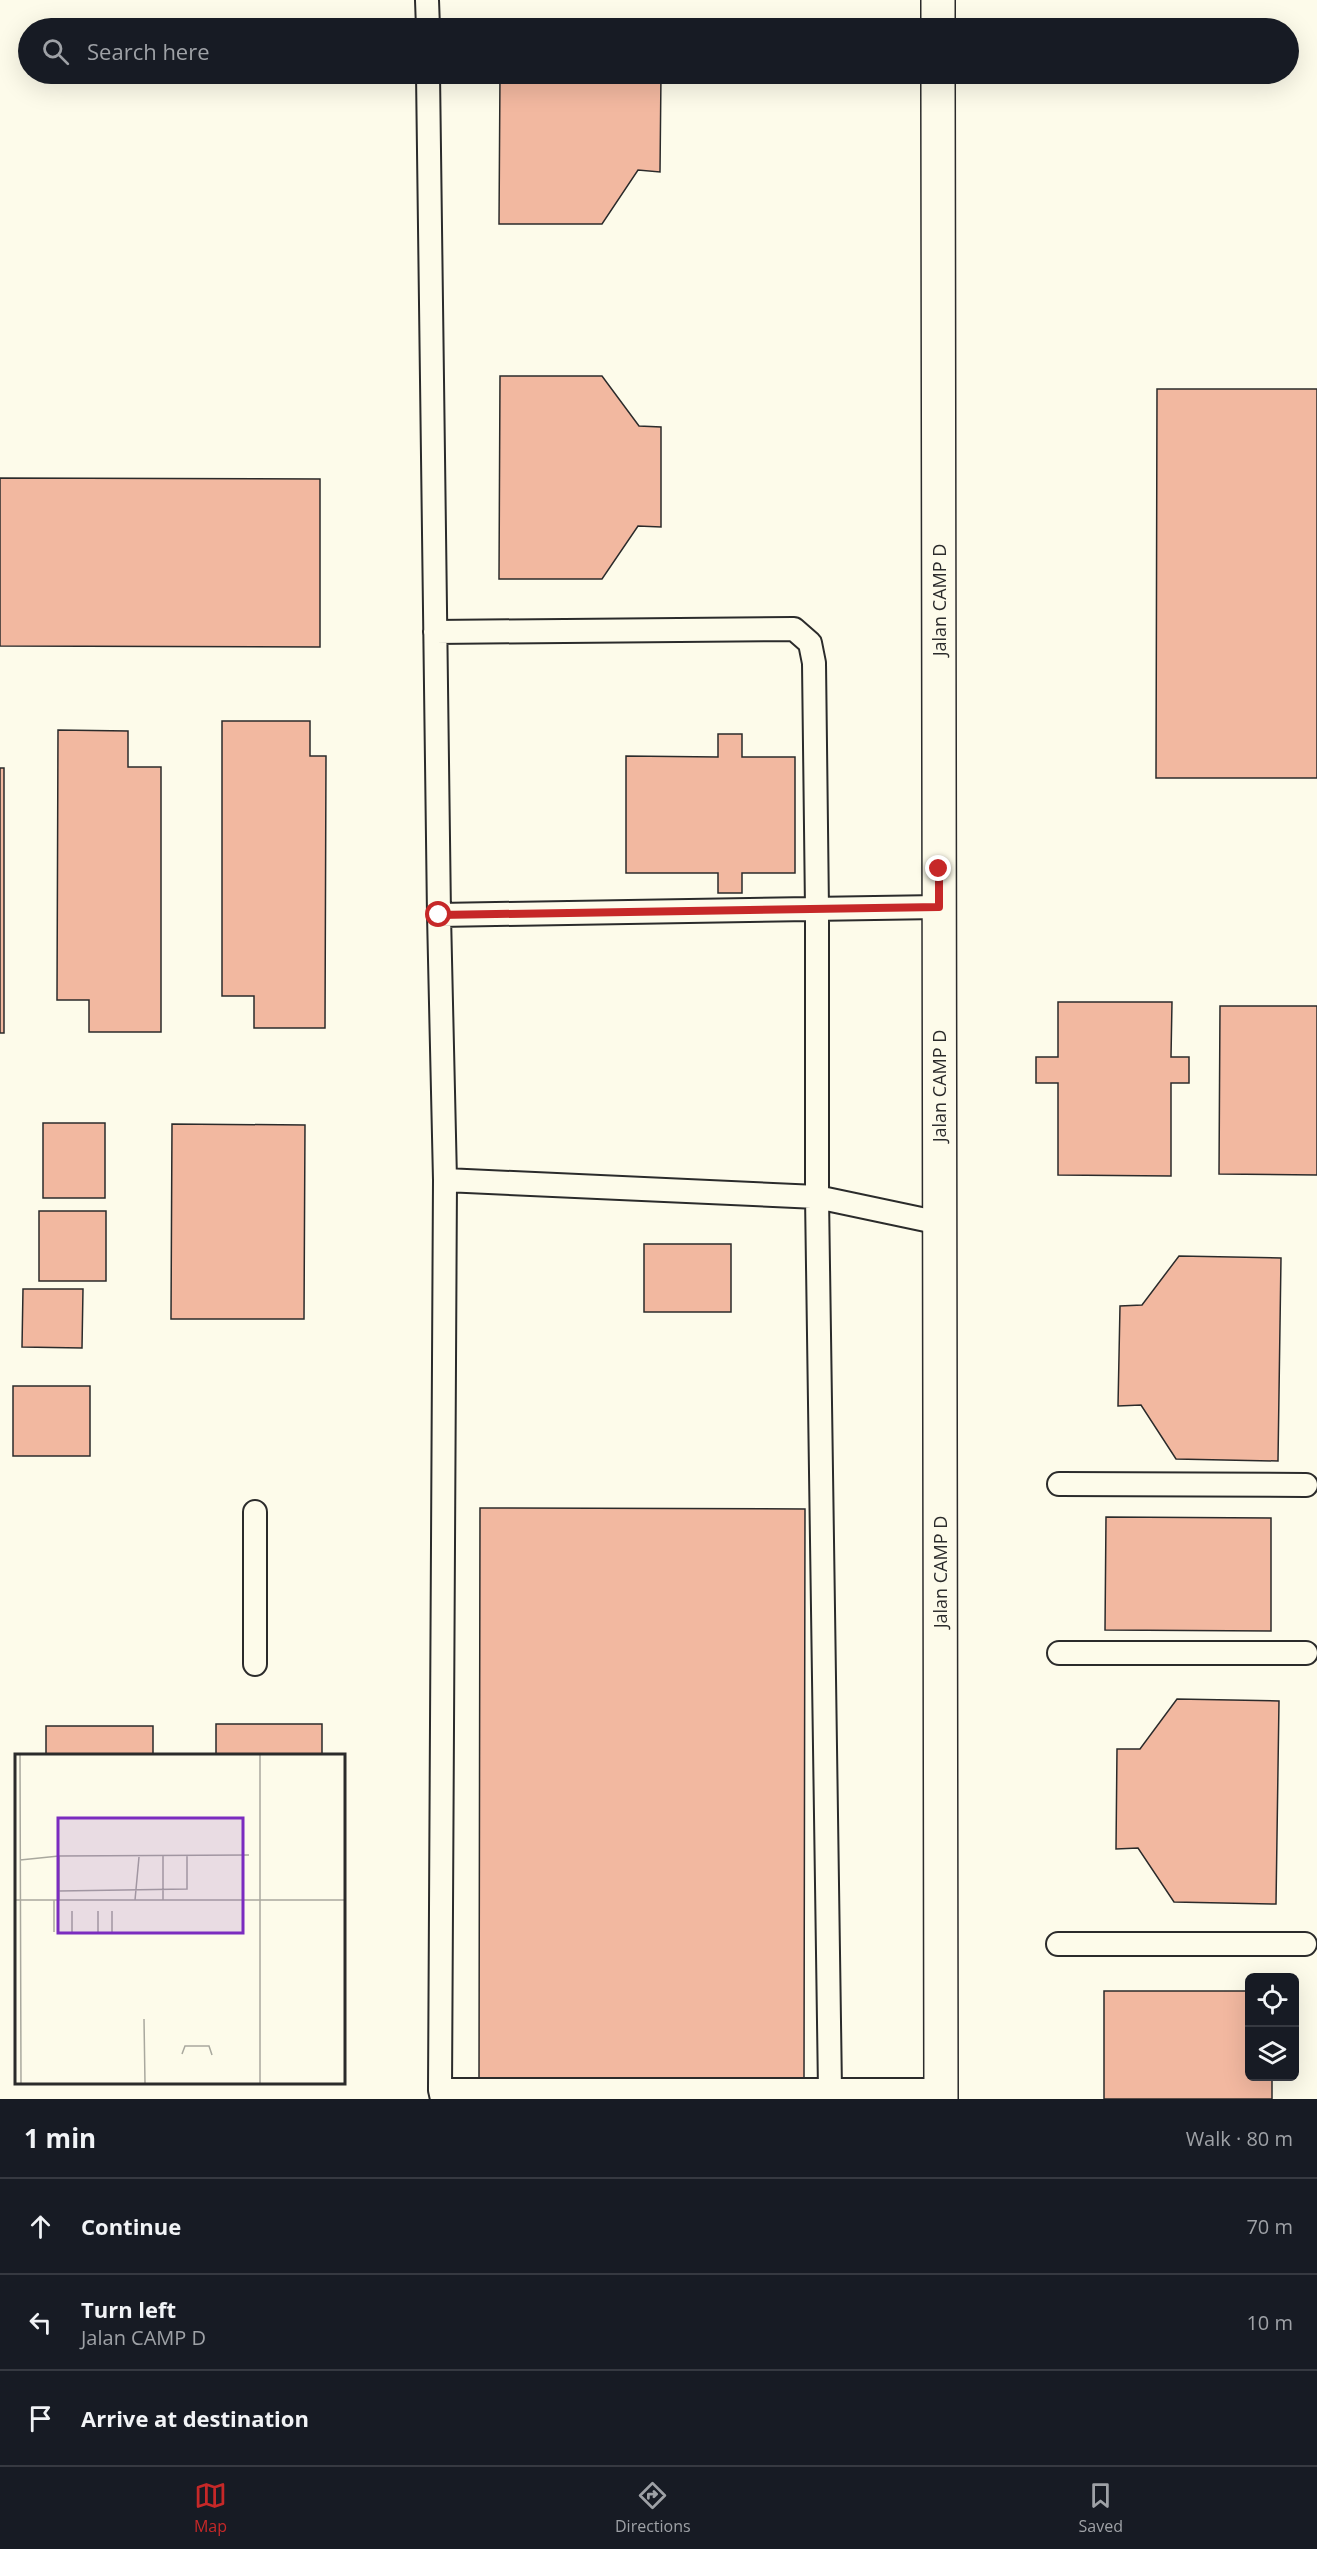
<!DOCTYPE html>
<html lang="en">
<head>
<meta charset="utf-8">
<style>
	:root { --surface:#171b24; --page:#242831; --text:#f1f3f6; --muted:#9ea1a6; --line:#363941; --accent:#c62828 }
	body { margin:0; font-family:"Open Sans",sans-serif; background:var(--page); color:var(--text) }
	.controls { position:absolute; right:18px; bottom:18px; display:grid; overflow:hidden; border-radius:9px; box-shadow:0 6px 24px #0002 }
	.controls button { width:54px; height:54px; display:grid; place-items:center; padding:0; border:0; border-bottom:2px solid var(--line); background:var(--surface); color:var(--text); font:30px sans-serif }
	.stop { position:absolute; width:18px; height:18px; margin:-14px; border:4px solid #c62828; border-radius:50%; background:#fff }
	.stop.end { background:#c62828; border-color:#fff; box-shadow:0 2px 6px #0008 }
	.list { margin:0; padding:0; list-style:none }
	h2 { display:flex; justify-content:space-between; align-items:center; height:78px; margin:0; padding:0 24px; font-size:26px }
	h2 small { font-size:20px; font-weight:400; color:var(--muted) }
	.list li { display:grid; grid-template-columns:39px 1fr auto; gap:18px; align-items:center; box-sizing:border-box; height:96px; padding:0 24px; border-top:2px solid var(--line) }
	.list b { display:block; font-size:22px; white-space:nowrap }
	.list p { margin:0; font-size:20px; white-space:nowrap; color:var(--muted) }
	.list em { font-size:20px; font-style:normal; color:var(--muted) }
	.icon { flex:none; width:33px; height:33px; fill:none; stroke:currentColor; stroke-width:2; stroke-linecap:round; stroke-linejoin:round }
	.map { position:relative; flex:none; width:1317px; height:2099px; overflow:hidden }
	.search { position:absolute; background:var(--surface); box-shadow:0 6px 24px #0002; left:18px; right:18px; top:18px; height:66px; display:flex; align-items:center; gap:15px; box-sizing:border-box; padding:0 21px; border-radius:33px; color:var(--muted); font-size:22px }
	.sheet { height:366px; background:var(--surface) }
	nav { display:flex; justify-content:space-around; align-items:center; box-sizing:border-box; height:84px; border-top:2px solid var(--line); background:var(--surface); font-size:16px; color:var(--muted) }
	nav a { display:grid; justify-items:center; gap:3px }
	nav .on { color:var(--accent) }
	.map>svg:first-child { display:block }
</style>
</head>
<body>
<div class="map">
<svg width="1317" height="2099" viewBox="0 0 1317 2099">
	<rect width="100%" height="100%" fill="#fdfbea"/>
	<!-- building -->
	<path fill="#f2b8a0" stroke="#2b2b2b" stroke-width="1.5" d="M 500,21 L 602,21 L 608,28 L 500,28 Z
		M 500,74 L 661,74 L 660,172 L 638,170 L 602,224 L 499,224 Z
		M 500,376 L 602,376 L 639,426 L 661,427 L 661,527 L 638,526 L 602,579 L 499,579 Z
		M 1157,389 L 1317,389 L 1317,778 L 1156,778 Z
		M 0,478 L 320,479 L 320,647 L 0,646 Z
		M 222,721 L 310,721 L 310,756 L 326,756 L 325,1028 L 254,1028 L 254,996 L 222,996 Z
		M 58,730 L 128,731 L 128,767 L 161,767 L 161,1032 L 89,1032 L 89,1000 L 57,1000 Z
		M 718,734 L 742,734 L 742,757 L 795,757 L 795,873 L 742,873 L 742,893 L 718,893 L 718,873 L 626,873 L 626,756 L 718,757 Z
		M 0,768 L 4,768 L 4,1033 L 0,1033 Z
		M 1058,1002 L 1172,1002 L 1171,1057 L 1189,1057 L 1189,1083 L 1171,1083 L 1171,1176 L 1058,1175 L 1058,1083 L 1036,1083 L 1036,1057 L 1058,1057 Z
		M 1220,1006 L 1317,1006 L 1317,1175 L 1219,1174 Z
		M 43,1123 L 105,1123 L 105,1198 L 43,1198 Z
		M 172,1124 L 305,1125 L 304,1319 L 171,1319 Z
		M 39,1211 L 106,1211 L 106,1281 L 39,1281 Z
		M 644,1244 L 731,1244 L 731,1312 L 644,1312 Z
		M 1179,1256 L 1281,1258 L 1278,1461 L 1176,1459 L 1141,1405 L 1118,1406 L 1120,1306 L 1142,1305 Z
		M 23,1289 L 83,1289 L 82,1348 L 22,1347 Z
		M 13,1386 L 90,1386 L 90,1456 L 13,1456 Z
		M 480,1508 L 805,1509 L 804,2082 L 479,2082 Z
		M 1106,1517 L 1271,1518 L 1271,1631 L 1105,1630 Z
		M 1177,1699 L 1279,1701 L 1276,1904 L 1174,1902 L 1138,1848 L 1116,1849 L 1117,1749 L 1140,1749 Z
		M 216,1724 L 322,1724 L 322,1756 L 216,1756 Z
		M 46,1726 L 153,1726 L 153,1756 L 46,1756 Z
		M 1104,1991 L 1250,1991 L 1250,2076 L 1272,2076 L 1272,2099 L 1104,2099 Z"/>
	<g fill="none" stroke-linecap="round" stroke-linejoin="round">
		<!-- lane casing -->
		<g stroke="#2b2b2b" stroke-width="26">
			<path id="lane" d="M 427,0 L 428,28
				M 428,74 L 439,915 L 445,1180 L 440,2090 L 442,2099
				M 435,632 L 794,629 L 810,643 L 814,663 L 817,909 L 817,1197 L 830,2090
				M 439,915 L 939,907
				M 445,1180 L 817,1197 L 940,1223
				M 1059,1484 L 1306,1485
				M 255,1512 L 255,1664
				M 1059,1653 L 1306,1653
				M 1058,1944 L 1305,1944
				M 440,2090 L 941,2090"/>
		</g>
		<!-- street casing -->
		<g stroke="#2b2b2b" stroke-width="36">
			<path id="street" d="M 938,0 L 938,28
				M 938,74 L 941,2099"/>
		</g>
		<!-- lane -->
		<use href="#lane" stroke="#fdfbea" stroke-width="22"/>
		<!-- street -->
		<use href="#street" stroke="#fdfbea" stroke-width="33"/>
	</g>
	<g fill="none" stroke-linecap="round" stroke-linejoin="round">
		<!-- route -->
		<path stroke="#c62828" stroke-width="8" d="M 439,915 L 939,907 L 939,869"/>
	</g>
	<g text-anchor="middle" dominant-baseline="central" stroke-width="4.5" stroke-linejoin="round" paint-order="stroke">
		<!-- street labels -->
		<g font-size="18" fill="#2b2b2b" stroke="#fdfbea">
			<text transform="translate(939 600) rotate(-90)">Jalan CAMP D</text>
			<text transform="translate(939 1086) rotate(-90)">Jalan CAMP D</text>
			<text transform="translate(940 1572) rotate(-90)">Jalan CAMP D</text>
		</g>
	</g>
	<!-- overview -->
	<g transform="translate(15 1754)">
		<rect width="330" height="330" fill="#fdfbea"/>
		<path fill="none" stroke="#a9a89e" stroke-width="1.5" d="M 5,1 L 6,329M 245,1 L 245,329M 44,102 L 44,146M 148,102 L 148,146M 5,106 L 44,102 L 234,101M 44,137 L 172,135 L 172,102M 0,146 L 330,146M 120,146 L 124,103M 57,157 L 57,178M 83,157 L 83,178M 39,178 L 39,146M 97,178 L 97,157M 129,265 L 130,329M 167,300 L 170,292 L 194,292 L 197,301"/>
		<path fill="#7b2cbf" fill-opacity="0.15" stroke="#7b2cbf" stroke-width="3" d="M 43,64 L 228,64 L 228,179 L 43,179 Z"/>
		<rect width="330" height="330" fill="none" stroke="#2b2b2b" stroke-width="3"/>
	</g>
</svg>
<div class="controls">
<button><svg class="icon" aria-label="locate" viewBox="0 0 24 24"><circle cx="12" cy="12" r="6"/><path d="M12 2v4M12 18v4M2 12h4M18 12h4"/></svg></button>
<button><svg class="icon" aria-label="layers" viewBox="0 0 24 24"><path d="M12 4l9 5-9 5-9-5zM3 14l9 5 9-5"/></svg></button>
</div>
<div class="stop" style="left:439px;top:915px"></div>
<div class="stop end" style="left:939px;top:869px"></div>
<div class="search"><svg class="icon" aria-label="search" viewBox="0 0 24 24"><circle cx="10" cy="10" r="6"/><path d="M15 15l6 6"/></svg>Search here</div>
</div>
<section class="sheet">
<h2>1 min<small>Walk · 80 m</small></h2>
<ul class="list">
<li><svg class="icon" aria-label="ahead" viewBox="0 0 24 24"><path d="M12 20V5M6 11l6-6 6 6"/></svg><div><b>Continue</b></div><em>70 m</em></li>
<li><svg class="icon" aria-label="left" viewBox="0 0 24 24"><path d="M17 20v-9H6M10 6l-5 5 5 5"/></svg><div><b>Turn left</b><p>Jalan CAMP D</p></div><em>10 m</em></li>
<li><svg class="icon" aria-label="arrive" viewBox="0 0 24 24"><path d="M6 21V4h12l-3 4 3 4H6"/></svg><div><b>Arrive at destination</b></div></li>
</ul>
</section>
<nav>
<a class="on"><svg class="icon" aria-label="map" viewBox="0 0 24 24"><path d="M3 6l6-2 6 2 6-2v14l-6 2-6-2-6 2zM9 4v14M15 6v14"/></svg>Map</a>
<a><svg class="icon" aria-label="directions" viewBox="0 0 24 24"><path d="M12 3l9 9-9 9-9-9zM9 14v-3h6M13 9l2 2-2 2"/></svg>Directions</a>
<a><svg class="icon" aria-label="saved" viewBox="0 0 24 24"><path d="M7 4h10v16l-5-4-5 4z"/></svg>Saved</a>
</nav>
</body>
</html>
